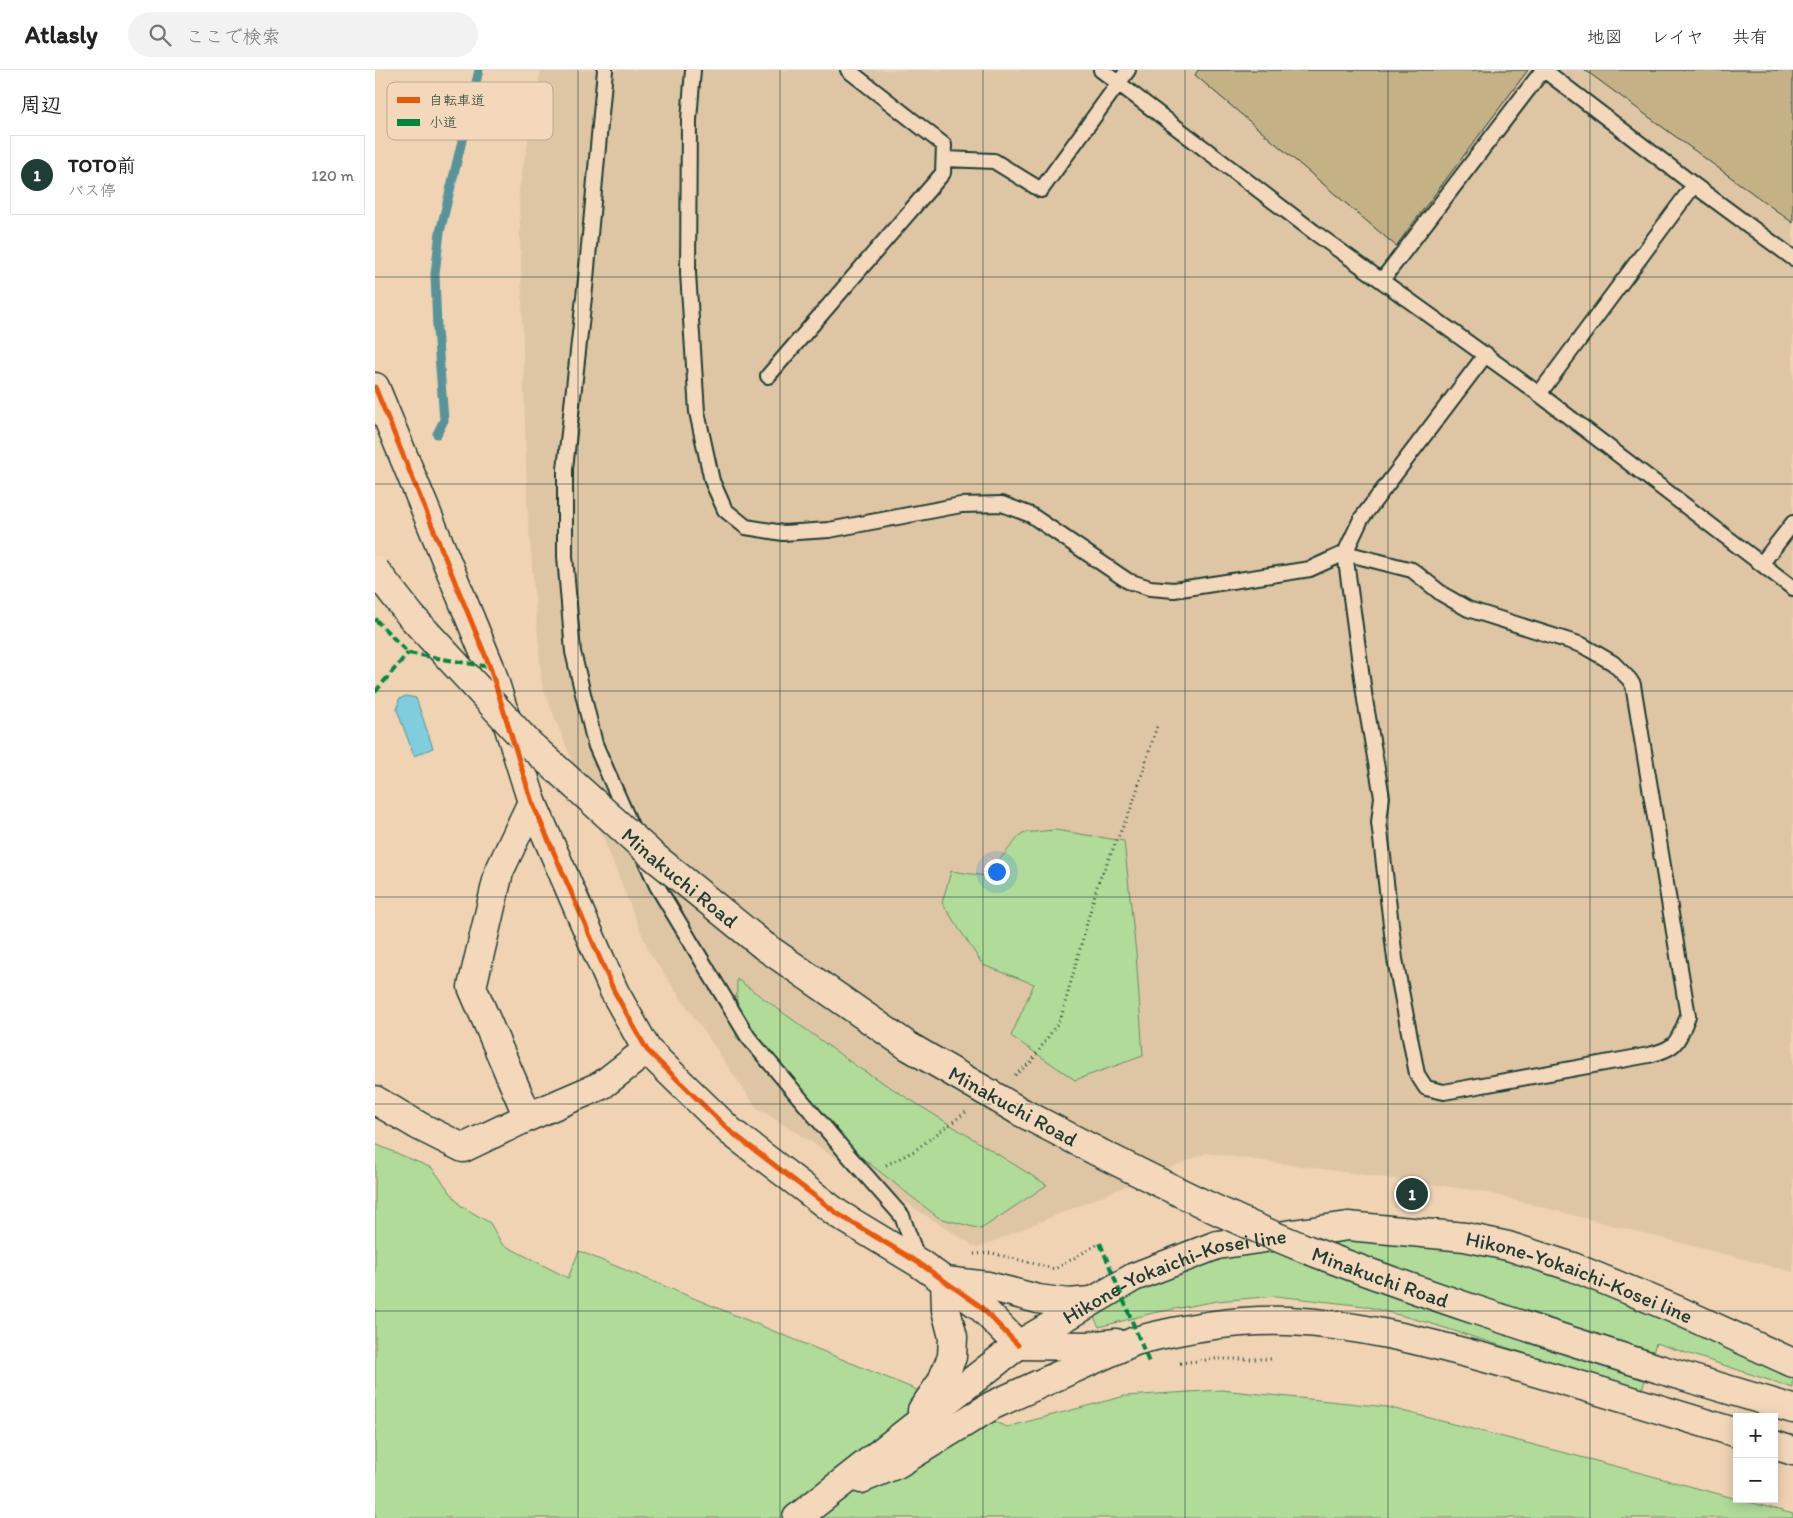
<!DOCTYPE html>
<html lang="ja">
<head>
<meta charset="utf-8">
<style>
	:root { --surface:#fff; --page:#f2f2f2; --text:#222; --muted:#767676; --line:#e0e0e0; --accent:#1f3d34 }
	body { margin:0; font-family:Itim,"Klee One",sans-serif; background:var(--page); color:var(--text) }
	.controls { position:absolute; right:15px; bottom:15px; display:grid; overflow:hidden; border-radius:0px; box-shadow:0 2px 12px #0003 }
	.controls button { width:45px; height:45px; display:grid; place-items:center; padding:0; border:0; border-bottom:1px solid var(--line); background:var(--surface); color:var(--text); font:25px sans-serif }
	.you { position:absolute; left:621px; top:801px; width:18px; height:18px; margin:-12px; border:4px solid #fff; border-radius:50%; background:#1a73e8; box-shadow:0 0 0 8px #1a73e833 }
	.badge { display:grid; place-items:center; width:32px; height:32px; border-radius:50%; background:var(--accent); color:#fff; font-size:16px; font-weight:700 }
	.pin { position:absolute; translate:-50% -50%; border:2px solid #fff; box-shadow:0 1px 5px #0006 }
	.list { margin:0; padding:0; list-style:none }
	h2 { display:flex; justify-content:space-between; align-items:center; height:65px; margin:0; padding:0 20px; font-size:21px }
	h2 small { font-size:16px; font-weight:400; color:var(--muted) }
	.list li { display:grid; grid-template-columns:32px 1fr auto; gap:15px; align-items:center; box-sizing:border-box; height:80px; margin:0 10px 10px; padding:0 10px; border:1px solid var(--line); border-radius:0px }
	.list b { display:block; font-size:19px; white-space:nowrap }
	.list p { margin:0; font-size:16px; white-space:nowrap; color:var(--muted) }
	.list em { font-size:16px; font-style:normal; color:var(--muted) }
	.icon { flex:none; width:28px; height:28px; fill:none; stroke:currentColor; stroke-width:2; stroke-linecap:round; stroke-linejoin:round }
	.map { position:relative; flex:none; width:1418px; height:1448px; overflow:hidden }
	header { display:flex; align-items:center; gap:30px; box-sizing:border-box; height:70px; padding:0 25px; background:var(--surface); border-bottom:1px solid var(--line) }
	header strong { font-size:24px }
	nav { display:flex; gap:28px; margin-inline-start:auto; font-size:18px }
	.search { width:350px; height:45px; background:var(--page); display:flex; align-items:center; gap:12px; box-sizing:border-box; padding:0 18px; border-radius:28px; color:var(--muted); font-size:19px }
	main { display:flex }
	aside { flex:1; background:var(--surface) }
	.map>svg:first-child { display:block }
</style>
</head>
<body>
<header>
<strong>Atlasly</strong>
<div class="search"><svg class="icon" aria-label="search" viewBox="0 0 24 24"><circle cx="10" cy="10" r="6"/><path d="M15 15l6 6"/></svg>ここで検索</div>
<nav><a>地図</a><a>レイヤ</a><a>共有</a></nav>
</header>
<main>
<aside>
<h2>周辺<small></small></h2>
<ul class="list">
<li><span class="badge">1</span><div><b>TOTO前</b><p>バス停</p></div><em>120 m</em></li>
</ul>
</aside>
<div class="map">
<svg width="1418" height="1448" viewBox="0 0 1418 1448">
	<rect width="100%" height="100%" fill="#efd3b3"/>
	<filter id="ink" filterUnits="userSpaceOnUse"><feTurbulence type="fractalNoise" baseFrequency=".02" numOctaves="2"/><feDisplacementMap in="SourceGraphic" scale="10" xChannelSelector="R" yChannelSelector="G"/><feConvolveMatrix kernelMatrix="1 2 1 2 8 2 1 2 1" color-interpolation-filters="sRGB"/></filter>
	<g filter="url(#ink)">
		<!-- built -->
		<path fill="#dec6a4" d="M 166,0 L 1418,0 L 1418,1202 L 1105,1121 L 831,1083 L 602,1178 L 381,1037 L 274,882 L 167,616 L 152,434 L 144,119 Z"/>
		<!-- green -->
		<path fill="#b0db99" stroke="#688c66" d="M 680,760 L 749,771 L 761,883 L 768,986 L 700,1010 L 636,966 L 659,914 L 608,895 L 567,833 L 576,801 L 611,806 L 647,763 Z
			M 362,909 L 481,996 L 672,1115 L 606,1159 L 564,1148 L 463,1069 L 361,967 Z
			M 0,1074 L 57,1098 L 85,1135 L 115,1153 L 127,1174 L 193,1208 L 204,1181 L 632,1357 L 750,1326 L 846,1320 L 1012,1337 L 1225,1392 L 1418,1444 L 1418,1448 L 0,1448 Z
			M 979,1162 L 1172,1194 L 1418,1296 L 1418,1318 L 1281,1273 L 1267,1320 L 1054,1253 L 990,1236 L 901,1226 L 842,1231 L 778,1243 L 724,1257 L 715,1240 L 855,1181 Z"/>
		<!-- water -->
		<path fill="#7fcddd" stroke="#599399" d="M 31,626 L 41,628 L 58,678 L 39,686 L 22,640 L 24,629 Z"/>
		<g fill="none" stroke-linecap="round" stroke-linejoin="round">
			<!-- stream -->
			<path stroke="#599399" stroke-width="9" d="M 62,364 L 69,350 L 62,259 L 60,204 L 65,162 L 104,0"/>
		</g>
		<!-- building -->
		<path fill="#c5b186" stroke="#1f3d34" d="M 823,0 L 1153,0 L 1021,176 L 820,5 Z
			M 1210,0 L 1418,0 L 1418,153 Z"/>
		<g fill="none" stroke-linecap="round" stroke-linejoin="round">
			<!-- lane casing -->
			<g stroke="#1f3d34" stroke-width="18">
				<path id="lane" d="M 230,0 L 211,209 L 190,399 L 190,486 L 198,582 L 220,674 L 257,758
					M 318,0 L 314,50 L 313,203 L 322,342 L 337,411 L 350,440 L 371,457 L 408,463 L 454,460 L 586,435 L 627,434 L 656,445 L 753,511 L 775,518 L 799,520 L 935,499 L 970,483 L 1037,500 L 1067,524 L 1093,539 L 1207,575 L 1238,593 L 1254,609 L 1258,615 L 1313,946 C 1302,972 1303,978 1274,985 L 1069,1022 L 1051,1018 L 1042,1004 L 1020,889 L 1004,752 L 1007,727 L 990,630 L 970,483 L 986,449 L 1111,284
					M 726,0 L 939,162 L 1164,324 L 1418,518
					M 1169,0 L 1319,115 L 1418,188
					M 570,89 L 619,91 L 666,120 L 753,0
					M 1007,210 L 1168,0
					M 393,306 L 568,103 L 569,75 L 473,0
					M 1164,324 L 1319,115
					M 1387,493 L 1418,453
					M 269,787 L 282,816 L 373,967 L 473,1085 L 527,1146 L 543,1190"/>
			</g>
			<!-- street casing -->
			<g stroke="#1f3d34" stroke-width="31">
				<path id="street" d="M 0,1030 L 44,1056 L 88,1078 L 153,1047 L 227,1015 L 272,980
					M 153,1047 L 97,917 L 124,802 L 157,732"/>
			</g>
			<!-- secondary casing -->
			<g stroke="#1f3d34" stroke-width="31">
				<path id="secondary" d="M 0,317 L 115,597 L 157,732 L 239,921 L 272,980 L 355,1061 L 463,1144 L 544,1193 L 605,1236 L 643,1275"/>
			</g>
			<!-- primary casing -->
			<g stroke="#1f3d34" stroke-width="31">
				<g id="primary">
					<path d="M 643,1275 L 714,1276 L 741,1273"/>
					<path d="M 547,1340 L 566,1313 L 577,1287 L 578,1267 L 571,1240 L 570,1211 L 613,1216 L 663,1229 L 694,1233 L 716,1231"/>
					<path d="M 1399,1375 L 1418,1381"/>
					<path d="M 486,1409 L 522,1394 L 618,1335 L 760,1271 C 809,1258 862,1249 914,1251 C 983,1254 1051,1272 1118,1290 C 1200,1313 1281,1338 1362,1363"/>
					<path id="s1" d="M 422,1448 L 643,1275 L 759,1207 L 842,1175 L 973,1156 L 1090,1167 L 1133,1176 L 1198,1197 L 1302,1240 L 1418,1293"/>
				</g>
			</g>
			<!-- highway casing -->
			<g stroke="#1f3d34" stroke-width="31">
				<path id="highway" d="M 389,876 L 533,976
					M 646,1042 L 723,1082
					M 1284,1299 L 1418,1339"/>
			</g>
			<!-- path -->
			<path stroke="#1f3d34" stroke-width="3" stroke-dasharray="1 4" stroke-linecap="butt" d="M 640,1005 L 656,992 L 686,948 L 723,813 L 757,736 L 782,656
				M 511,1095 L 539,1081 L 591,1042
				M 599,1184 L 617,1183 L 680,1199 L 725,1173
				M 805,1293 L 840,1289 L 899,1289"/>
			<!-- lane -->
			<use href="#lane" stroke="#f4d8bb" stroke-width="14"/>
			<!-- street -->
			<use href="#street" stroke="#f4d8bb" stroke-width="28"/>
			<!-- secondary -->
			<use href="#secondary" stroke="#f4d8bb" stroke-width="28"/>
			<!-- primary -->
			<use href="#primary" stroke="#f4d8bb" stroke-width="28"/>
			<!-- highway -->
			<use href="#highway" stroke="#f4d8bb" stroke-width="28"/>
			<!-- highway-bridge casing -->
			<g stroke="#1f3d34" stroke-width="31" stroke-linecap="butt">
				<g id="highway-bridge">
					<path id="s2" d="M 0,500 L 36,546 L 153,673 L 277,785 L 389,876"/>
					<path d="M 533,976 L 646,1042"/>
					<path id="s3" d="M 723,1082 C 793,1117 863,1152 936,1181 C 1050,1225 1167,1262 1284,1299"/>
				</g>
			</g>
			<!-- highway-bridge -->
			<use href="#highway-bridge" stroke="#f4d8bb" stroke-width="28"/>
			<!-- quiet -->
			<path stroke="#00873e" stroke-width="4" stroke-dasharray="8 4" stroke-linecap="butt" d="M 0,549 L 33,583 L 115,597
				M 0,622 L 33,583
				M 725,1173 L 775,1295"/>
			<!-- cycleway casing -->
			<g stroke="#f4d8bb" stroke-width="8">
				<path id="cycleway" d="M 0,317 L 115,597 L 157,732 L 239,921 L 272,980 L 355,1061 L 463,1144 L 544,1193 L 605,1236 L 643,1275"/>
			</g>
			<!-- cycleway -->
			<use href="#cycleway" stroke="#e8590c" stroke-width="5"/>
		</g>
	</g>
	<!-- grid -->
	<path fill="none" stroke="#1f3d34" stroke-width="1" stroke-opacity="0.55" d="M 203,0 L 203,1448M 405,0 L 405,1448M 608,0 L 608,1448M 810,0 L 810,1448M 1013,0 L 1013,1448M 1215,0 L 1215,1448M 0,207 L 1418,207M 0,414 L 1418,414M 0,621 L 1418,621M 0,827 L 1418,827M 0,1034 L 1418,1034M 0,1241 L 1418,1241"/>
	<g text-anchor="middle" dominant-baseline="central" stroke-width="4" stroke-linejoin="round" paint-order="stroke">
		<!-- street labels -->
		<g font-size="21" fill="#1f3d34" stroke="#f4d8bb">
			<text stroke="none"><textPath href="#s2" startOffset="434">Minakuchi Road</textPath></text>
			<text transform="translate(638 1036) rotate(29)">Minakuchi Road</text>
			<text stroke="none"><textPath href="#s3" startOffset="309">Minakuchi Road</textPath></text>
			<text stroke="none"><textPath href="#s1" startOffset="454">Hikone-Yokaichi-Kosei line</textPath></text>
			<text stroke="none"><textPath href="#s1" startOffset="875">Hikone-Yokaichi-Kosei line</textPath></text>
		</g>
	</g>
	<!-- legend -->
	<rect x="12" y="12" width="166" height="58" rx="8" fill="#f4d8bb" stroke="#b4aa92" stroke-width="1"/>
	<rect x="22" y="27" width="23" height="6" fill="#e8590c"/>
	<rect x="22" y="49" width="23" height="7" fill="#00873e"/>
	<g font-size="14" fill="#1f3d34">
		<text x="54" y="35">自転車道</text>
		<text x="54" y="57">小道</text>
	</g>
</svg>
<div class="controls">
<button>+</button>
<button>−</button>
</div>
<div class="you"></div>
<div class="pin badge" style="left:1037px;top:1124px">1</div>
</div>
</main>
</body>
</html>
